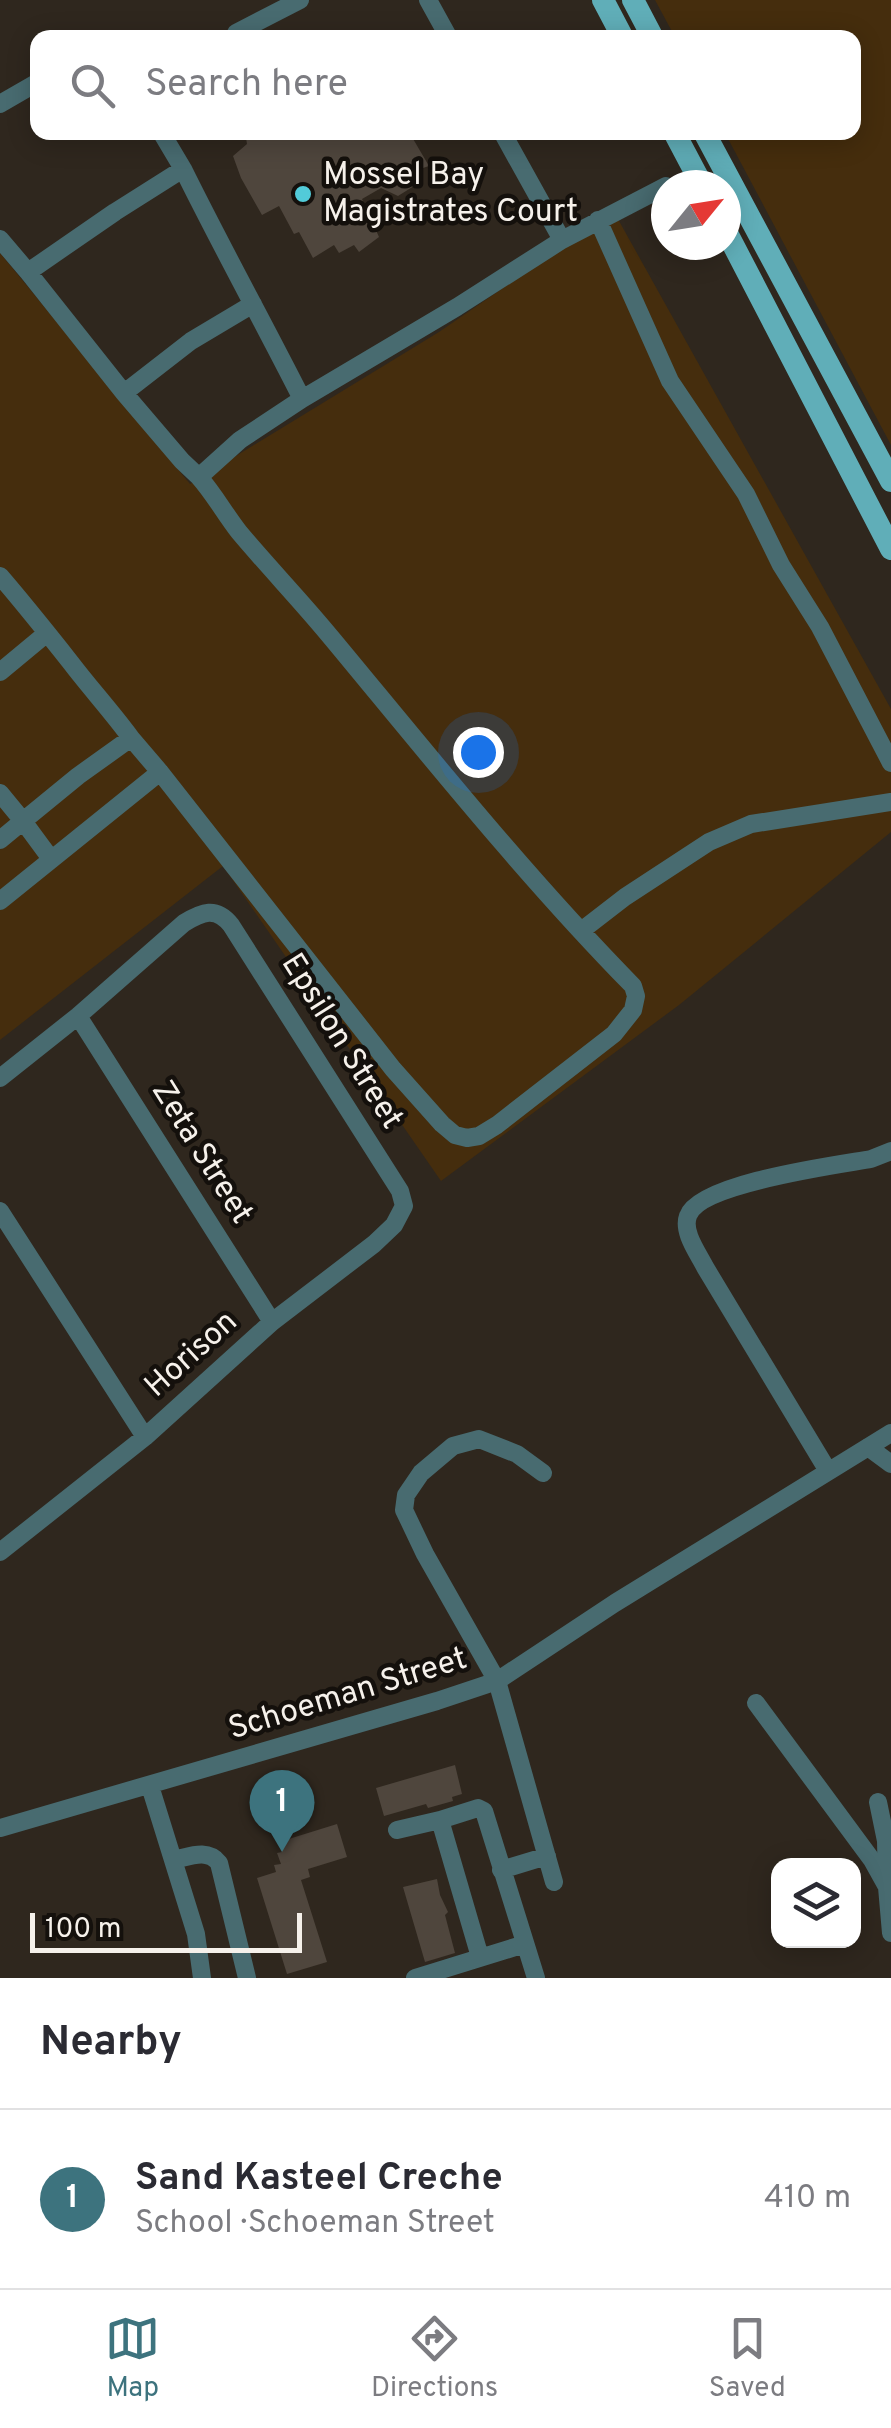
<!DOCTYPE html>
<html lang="en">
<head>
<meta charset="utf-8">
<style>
	:root { --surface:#fff; --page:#f2f2f3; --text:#2b2b33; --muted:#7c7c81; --line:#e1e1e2; --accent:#3d737e }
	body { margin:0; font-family:Overpass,sans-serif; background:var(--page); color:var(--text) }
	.controls { position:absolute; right:30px; bottom:30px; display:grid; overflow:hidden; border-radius:20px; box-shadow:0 5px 25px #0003 }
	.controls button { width:90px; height:90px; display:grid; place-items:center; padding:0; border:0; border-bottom:2px solid var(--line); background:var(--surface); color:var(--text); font:50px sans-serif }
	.compass { position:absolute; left:651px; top:170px; width:90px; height:90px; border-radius:50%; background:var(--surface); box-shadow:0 5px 25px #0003; rotate:60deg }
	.scale { position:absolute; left:30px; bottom:25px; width:272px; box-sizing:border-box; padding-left:10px; border:5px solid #f6f1eb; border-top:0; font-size:28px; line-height:35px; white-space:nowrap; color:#f6f1eb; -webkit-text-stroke:8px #14100c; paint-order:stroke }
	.you { position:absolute; left:478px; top:752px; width:35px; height:35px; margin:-25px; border:8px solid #fff; border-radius:50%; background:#1a73e8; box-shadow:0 0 0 15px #1a73e833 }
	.badge { display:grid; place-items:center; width:65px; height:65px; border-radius:50%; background:var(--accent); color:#fff; font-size:32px; font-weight:700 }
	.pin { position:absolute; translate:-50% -82px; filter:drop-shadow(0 2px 5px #0008) }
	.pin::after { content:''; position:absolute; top:52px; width:35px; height:30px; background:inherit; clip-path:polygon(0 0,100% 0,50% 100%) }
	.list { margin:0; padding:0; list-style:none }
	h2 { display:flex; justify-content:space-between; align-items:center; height:130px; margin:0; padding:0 40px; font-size:42px }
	h2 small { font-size:32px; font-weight:400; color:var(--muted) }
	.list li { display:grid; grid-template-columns:65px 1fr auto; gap:30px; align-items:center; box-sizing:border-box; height:180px; padding:0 40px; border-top:2px solid var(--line) }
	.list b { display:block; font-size:38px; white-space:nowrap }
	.list p { margin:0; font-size:32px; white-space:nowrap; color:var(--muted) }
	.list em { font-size:32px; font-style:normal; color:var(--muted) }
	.icon { flex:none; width:55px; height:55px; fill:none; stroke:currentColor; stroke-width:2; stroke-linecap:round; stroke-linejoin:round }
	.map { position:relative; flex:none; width:891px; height:1978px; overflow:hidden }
	.search { position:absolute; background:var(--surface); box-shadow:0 5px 25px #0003; left:30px; right:30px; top:30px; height:110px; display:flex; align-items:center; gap:25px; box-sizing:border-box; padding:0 35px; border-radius:20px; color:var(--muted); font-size:38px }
	.sheet { height:310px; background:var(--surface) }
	nav { display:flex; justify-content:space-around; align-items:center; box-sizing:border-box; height:140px; border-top:2px solid var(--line); background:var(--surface); font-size:28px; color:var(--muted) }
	nav a { display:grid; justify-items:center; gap:5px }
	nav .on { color:var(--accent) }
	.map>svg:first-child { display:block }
</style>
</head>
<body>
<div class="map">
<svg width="891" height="1978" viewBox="0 0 891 1978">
	<rect width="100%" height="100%" fill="#2f271e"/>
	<!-- green -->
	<path fill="#452d0d" d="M 655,0 L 891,0 L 891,445 L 725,133 L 854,132 L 854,38 L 675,37 Z
		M 614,212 L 891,709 L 891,832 L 679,1005 L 441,1181 L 223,866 L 0,1040 L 0,253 L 190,484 L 439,332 Z"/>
	<!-- building -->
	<path fill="#4f463d" d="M 245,132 L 409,132 L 429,166 L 417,170 L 422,181 L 398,196 L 381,188 L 362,199 L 379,237 L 359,252 L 354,245 L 339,253 L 334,245 L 313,258 L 299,232 L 294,234 L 279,206 L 262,215 L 241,178 L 233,156 L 247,144 Z
		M 455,1765 L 462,1794 L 452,1797 L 453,1801 L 428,1808 L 426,1804 L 384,1816 L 376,1788 Z
		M 337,1824 L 347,1857 L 308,1869 L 310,1877 L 301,1880 L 327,1962 L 287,1974 L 257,1878 L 276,1872 L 274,1865 L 281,1864 L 277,1853 L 282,1852 L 279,1842 Z
		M 437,1879 L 440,1895 L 448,1912 L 445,1915 L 455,1953 L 425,1962 L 403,1887 Z"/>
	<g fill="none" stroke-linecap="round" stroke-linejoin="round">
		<!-- minor -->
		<path stroke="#486b70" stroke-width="18" d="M 428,0 L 449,38
			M 236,33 L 300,0
			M 0,104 L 38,82
			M 161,132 L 183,169
			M 502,132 L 562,240 L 666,186
			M 598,220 L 670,381 L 746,494 L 781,565 L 820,627 L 891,763
			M 0,239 L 28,272
			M 253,304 L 191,341 L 124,393 L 28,272 L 115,212 L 183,169 C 221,246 263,322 302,399
			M 124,393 L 182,461 L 199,477
			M 0,576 C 25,605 48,634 71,663 C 90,688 112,712 131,738 L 78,776 L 23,821 L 0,793
			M 0,672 L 47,633
			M 131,738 L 160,772 L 393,1069 L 442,1124 L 455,1135 L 467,1138 L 479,1136 L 497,1125 L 614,1034 L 633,1010 L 636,996 L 633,986 C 527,878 431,758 334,641 C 304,604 270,569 239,532 C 225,514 214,494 199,477 L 240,440 L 302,399 L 457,307 L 562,240
			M 0,840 L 23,821 L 51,859
			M 0,901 L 160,772
			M 581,931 L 625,897 L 709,842 L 751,824 L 891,802
			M 78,1016 L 272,1322
			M 0,1078 L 78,1016 L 184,923 C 202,912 216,906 231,925 L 400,1191 L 404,1206 L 394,1225 L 374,1244 L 272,1322 L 145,1437 L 0,1552
			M 0,1211 L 145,1437
			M 868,1447 L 891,1464
			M 828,1471 L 705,1267 C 698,1253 682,1232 688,1216 C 699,1183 837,1165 871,1159 L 891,1151
			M 543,1473 L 517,1454 L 479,1439 L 453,1446 L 421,1473 L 406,1495 L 404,1510 L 425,1554 L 497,1681 L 554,1882
			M 756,1703 L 872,1860 L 887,1887 L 891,1933
			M 150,1786 L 196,1934 L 202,1978
			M 878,1802 L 886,1841 L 887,1886
			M 0,1828 L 437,1701 L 497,1681 L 615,1603 L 891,1433
			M 397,1830 L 440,1820
			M 173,1860 C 189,1857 207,1848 219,1863 L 247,1978
			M 501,1870 L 547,1856
			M 480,1957 L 440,1820 L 478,1808 L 484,1811 L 536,1978
			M 415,1978 L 525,1944"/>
		<!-- major -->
		<path stroke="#60aeb8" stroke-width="22" d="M 603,0 L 623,38
			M 633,0 L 653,38
			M 674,132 L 702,185
			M 704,132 L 891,481
			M 726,231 L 891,549"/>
	</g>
	<!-- markers -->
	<circle fill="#52cbd9" stroke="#14100c" stroke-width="4" cx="303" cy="194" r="10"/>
	<g text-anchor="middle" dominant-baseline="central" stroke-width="9" stroke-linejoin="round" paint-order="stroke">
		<!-- poi labels -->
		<g font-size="32" fill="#f6f1eb" stroke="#14100c" text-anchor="start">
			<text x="323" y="176">Mossel Bay<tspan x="323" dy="37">Magistrates Court</tspan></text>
		</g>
		<!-- street labels -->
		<g font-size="32" fill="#f6f1eb" stroke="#14100c">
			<text transform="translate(341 1042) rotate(58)">Epsilon Street</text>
			<text transform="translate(201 1153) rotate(58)">Zeta Street</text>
			<text transform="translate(192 1355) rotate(-42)">Horison</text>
			<text transform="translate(348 1695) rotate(-17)">Schoeman Street</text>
		</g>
	</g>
</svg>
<div class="controls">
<button><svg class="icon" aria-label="layers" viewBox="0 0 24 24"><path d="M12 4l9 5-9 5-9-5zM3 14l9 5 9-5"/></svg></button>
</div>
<svg class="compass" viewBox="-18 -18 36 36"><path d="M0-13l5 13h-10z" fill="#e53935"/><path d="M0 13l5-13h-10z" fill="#7c7c81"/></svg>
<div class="scale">100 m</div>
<div class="you"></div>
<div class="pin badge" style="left:282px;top:1852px">1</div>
<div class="search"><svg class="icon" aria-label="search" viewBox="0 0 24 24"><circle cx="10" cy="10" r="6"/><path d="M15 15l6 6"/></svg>Search here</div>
</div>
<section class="sheet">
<h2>Nearby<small></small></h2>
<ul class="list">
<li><span class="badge">1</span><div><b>Sand Kasteel Creche</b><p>School · Schoeman Street</p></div><em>410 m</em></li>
</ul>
</section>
<nav>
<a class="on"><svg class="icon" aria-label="map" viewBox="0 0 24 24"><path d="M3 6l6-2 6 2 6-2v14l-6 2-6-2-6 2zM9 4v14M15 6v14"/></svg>Map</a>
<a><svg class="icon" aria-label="directions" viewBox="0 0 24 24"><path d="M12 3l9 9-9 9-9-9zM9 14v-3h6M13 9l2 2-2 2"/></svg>Directions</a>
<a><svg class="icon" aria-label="saved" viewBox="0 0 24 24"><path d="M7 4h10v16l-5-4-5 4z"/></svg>Saved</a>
</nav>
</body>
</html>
